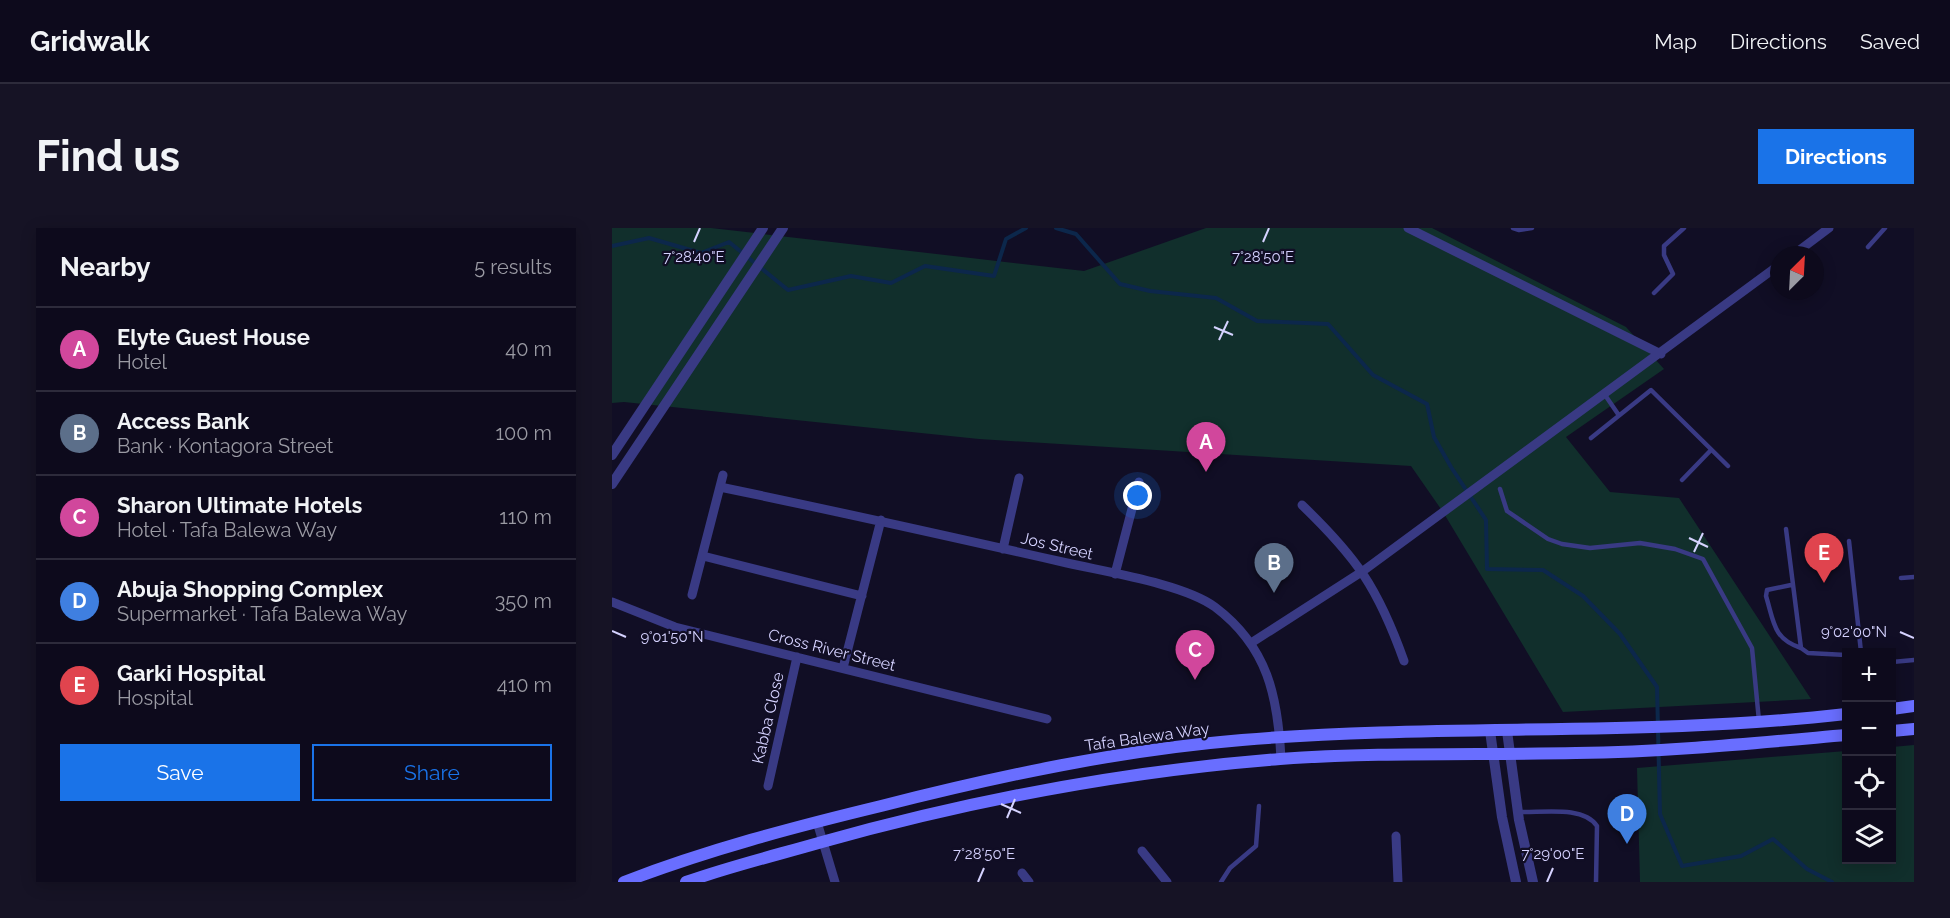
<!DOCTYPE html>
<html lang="en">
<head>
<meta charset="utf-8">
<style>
	:root { --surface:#0d0a1c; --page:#161325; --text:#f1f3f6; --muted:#9a9aa3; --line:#2d2b3b; --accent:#1a73e8 }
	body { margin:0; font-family:Raleway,sans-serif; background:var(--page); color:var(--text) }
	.controls { position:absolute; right:18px; bottom:18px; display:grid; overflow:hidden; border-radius:0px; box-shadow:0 3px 15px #0003 }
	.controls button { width:54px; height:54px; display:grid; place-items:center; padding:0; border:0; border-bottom:2px solid var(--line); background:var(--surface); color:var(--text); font:30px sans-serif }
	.compass { position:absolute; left:1158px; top:18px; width:54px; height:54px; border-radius:50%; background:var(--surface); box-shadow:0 3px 15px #0003; rotate:24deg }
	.you { position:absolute; left:526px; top:268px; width:21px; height:21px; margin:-15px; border:4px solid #fff; border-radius:50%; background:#1a73e8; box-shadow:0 0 0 9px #1a73e833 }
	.badge { display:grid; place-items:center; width:39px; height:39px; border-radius:50%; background:var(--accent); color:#fff; font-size:20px; font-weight:700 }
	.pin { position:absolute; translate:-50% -50px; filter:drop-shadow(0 2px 3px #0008) }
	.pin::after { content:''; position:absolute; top:32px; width:21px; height:18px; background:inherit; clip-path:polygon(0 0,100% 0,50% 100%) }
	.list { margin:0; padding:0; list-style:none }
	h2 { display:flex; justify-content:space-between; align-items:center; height:78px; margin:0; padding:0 24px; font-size:26px }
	h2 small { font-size:20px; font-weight:400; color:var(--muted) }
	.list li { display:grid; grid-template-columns:39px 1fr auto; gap:18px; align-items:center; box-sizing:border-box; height:84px; padding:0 24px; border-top:2px solid var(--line) }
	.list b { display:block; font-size:22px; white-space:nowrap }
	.list p { margin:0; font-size:20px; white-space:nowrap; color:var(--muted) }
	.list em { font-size:20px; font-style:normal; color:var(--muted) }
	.actions { display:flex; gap:12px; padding:18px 24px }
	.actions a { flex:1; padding:14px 0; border:2px solid var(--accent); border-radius:0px; text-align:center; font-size:21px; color:var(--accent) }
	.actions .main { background:var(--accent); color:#fff }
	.icon { flex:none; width:33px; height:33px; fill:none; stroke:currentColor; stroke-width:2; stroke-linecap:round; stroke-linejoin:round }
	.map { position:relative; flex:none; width:1302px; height:654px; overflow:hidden; border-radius:0px }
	header { display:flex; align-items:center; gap:36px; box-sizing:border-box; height:84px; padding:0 30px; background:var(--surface); border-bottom:2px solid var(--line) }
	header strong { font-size:28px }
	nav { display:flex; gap:33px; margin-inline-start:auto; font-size:21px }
	.intro { display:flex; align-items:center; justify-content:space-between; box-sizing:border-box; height:144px; padding:0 36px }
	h1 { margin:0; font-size:42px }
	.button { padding:15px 27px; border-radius:0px; background:var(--accent); color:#fff; font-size:21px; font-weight:700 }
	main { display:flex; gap:36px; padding:0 36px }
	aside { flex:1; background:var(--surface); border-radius:0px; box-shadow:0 3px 15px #0003 }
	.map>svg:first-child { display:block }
</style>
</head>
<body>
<header>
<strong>Gridwalk</strong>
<nav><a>Map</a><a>Directions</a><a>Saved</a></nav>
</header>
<div class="intro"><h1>Find us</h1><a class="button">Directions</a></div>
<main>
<aside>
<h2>Nearby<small>5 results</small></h2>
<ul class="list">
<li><span class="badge" style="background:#d1479c">A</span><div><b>Elyte Guest House</b><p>Hotel</p></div><em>40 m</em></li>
<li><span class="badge" style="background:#5c6f8a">B</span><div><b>Access Bank</b><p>Bank · Kontagora Street</p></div><em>100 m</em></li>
<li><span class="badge" style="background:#d1479c">C</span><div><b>Sharon Ultimate Hotels</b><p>Hotel · Tafa Balewa Way</p></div><em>110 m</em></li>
<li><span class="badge" style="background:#3f7fe0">D</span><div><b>Abuja Shopping Complex</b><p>Supermarket · Tafa Balewa Way</p></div><em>350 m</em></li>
<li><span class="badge" style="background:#e0444e">E</span><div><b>Garki Hospital</b><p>Hospital</p></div><em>410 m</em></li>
</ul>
<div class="actions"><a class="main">Save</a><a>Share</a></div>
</aside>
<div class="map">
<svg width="1302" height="654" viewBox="0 0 1302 654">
	<rect width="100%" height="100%" fill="#110e25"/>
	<!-- green -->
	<path fill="#112f2c" d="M 0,0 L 99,0 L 472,43 L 594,0 L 820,0 L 1014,99 L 1052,141 L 954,209 L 998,264 L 1067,270 L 1199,471 L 951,484 L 831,284 L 799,238 L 367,211 L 12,174 L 0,175 Z
		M 1302,517 L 1302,654 L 1028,654 L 1025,540 L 1234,523 L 1234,632 L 1280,632 L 1280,519 Z"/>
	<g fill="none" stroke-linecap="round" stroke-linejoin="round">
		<!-- stream -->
		<path stroke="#0c274b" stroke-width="4" d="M 444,0 L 464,6 L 508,56 L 538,63 L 604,70 L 645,93 L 716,96 L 761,147 L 815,176 L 822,209 L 839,239 L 874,292 L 875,341 L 931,342 L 971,368 L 1008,406 L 1045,459 L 1048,586 L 1070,638 L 1129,628 L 1161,611 L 1195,641 L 1220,654
			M 0,18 L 37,10 L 89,25 L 117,14 L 176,62 L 239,48 L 279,55 L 313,38 L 382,48 L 394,11 L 414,0"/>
		<!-- service -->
		<path stroke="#393a84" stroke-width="4.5" d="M 901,0 L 907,2 L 920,0
			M 1256,19 L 1273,0
			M 1042,65 L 1061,46 L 1052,27 L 1052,18 L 1072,0
			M 993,167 L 1006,186
			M 979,210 L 1039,162 L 1116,238
			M 1070,252 L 1099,222
			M 888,261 L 895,283 L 936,311 L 950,316 L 978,320 L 1028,315 L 1063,321 L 1091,331 L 1140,420 L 1147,493
			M 1174,301 L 1189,420 L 1196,425 L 1234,427
			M 1237,313 L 1249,424
			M 1289,350 L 1302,349
			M 1179,357 L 1155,362 L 1154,368 C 1162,394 1161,411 1189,420
			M 1280,434 L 1302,432
			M 906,584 C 929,585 971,577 985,598 L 984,654
			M 609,654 L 618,640 L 644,618 L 647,578"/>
		<!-- minor -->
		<path stroke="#393a84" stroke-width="9" d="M 796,0 L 1049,126
			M 1181,27 L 1217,0
			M 108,259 C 224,283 340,309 455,335 C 494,344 572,356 603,379 C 656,419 666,469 669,531
			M 690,277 C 745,330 766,360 792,433
			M 391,321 L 407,250
			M 91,328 L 250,368
			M 503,346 L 527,254
			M 80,367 L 111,247
			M 0,374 L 63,399 L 435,491
			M 639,415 L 751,343 L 1167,37
			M 231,440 L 269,292
			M 156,558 L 185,429
			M 205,594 L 223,654
			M 784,608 L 786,654
			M 530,623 L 555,654
			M 410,645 L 417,654"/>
		<!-- tertiary -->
		<path stroke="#393a84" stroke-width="10" d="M 0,227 L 151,0
			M 0,256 L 171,0
			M 878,503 L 890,589 L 904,654
			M 895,503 L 907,592 L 921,654"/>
		<!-- secondary -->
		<path stroke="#696eff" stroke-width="12" d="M 1280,481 L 1302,478
			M 1280,503 L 1302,501
			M 12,654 C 95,622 182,599 269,578 C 387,548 508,522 630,512 C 831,495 1034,509 1234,486
			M 74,654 C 119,638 165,627 210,614 C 360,572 514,543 668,531 C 766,524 865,527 964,525 C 1054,524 1144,515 1234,507"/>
	</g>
	<!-- ticks -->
	<path fill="none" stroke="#d5d2ff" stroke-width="2" d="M 82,14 L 88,0M 651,14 L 657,0M 602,99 L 621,107M 607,112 L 616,93M 1077,310 L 1096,319M 1082,324 L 1091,305M 0,403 L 14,409M 1288,404 L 1302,410M 389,576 L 409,585M 395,590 L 403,571M 366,654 L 372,640M 935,654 L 941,640"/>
	<g text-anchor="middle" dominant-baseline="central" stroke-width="4.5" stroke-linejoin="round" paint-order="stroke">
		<!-- street labels -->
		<g font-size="16" fill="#d5d2ff" stroke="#110e25">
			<text transform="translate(445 318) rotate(13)">Jos Street</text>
			<text transform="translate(220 422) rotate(14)">Cross River Street</text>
			<text transform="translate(156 490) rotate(-77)">Kabba Close</text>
			<text transform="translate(535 509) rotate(-8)">Tafa Balewa Way</text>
		</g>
	</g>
	<g font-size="15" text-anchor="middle" fill="#d5d2ff" stroke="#110e25" stroke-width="4.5" stroke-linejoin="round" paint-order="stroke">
		<text x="82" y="34">7°28'40"E</text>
		<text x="651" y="34">7°28'50"E</text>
		<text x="1242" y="409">9°02'00"N</text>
		<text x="60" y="414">9°01'50"N</text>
		<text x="372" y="631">7°28'50"E</text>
		<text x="941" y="631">7°29'00"E</text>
	</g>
</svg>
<div class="controls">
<button>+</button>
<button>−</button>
<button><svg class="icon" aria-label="locate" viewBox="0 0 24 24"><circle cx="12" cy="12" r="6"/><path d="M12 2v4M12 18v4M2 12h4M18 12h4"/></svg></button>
<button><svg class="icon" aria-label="layers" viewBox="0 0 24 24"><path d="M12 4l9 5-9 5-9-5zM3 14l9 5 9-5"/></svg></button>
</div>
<svg class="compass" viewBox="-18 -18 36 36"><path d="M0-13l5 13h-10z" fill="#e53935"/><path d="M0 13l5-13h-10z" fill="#9a9aa3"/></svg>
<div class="you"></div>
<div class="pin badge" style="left:594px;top:244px;background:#d1479c">A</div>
<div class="pin badge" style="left:662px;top:365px;background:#5c6f8a">B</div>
<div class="pin badge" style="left:583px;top:452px;background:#d1479c">C</div>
<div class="pin badge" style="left:1015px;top:616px;background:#3f7fe0">D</div>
<div class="pin badge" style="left:1212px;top:355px;background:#e0444e">E</div>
</div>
</main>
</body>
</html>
